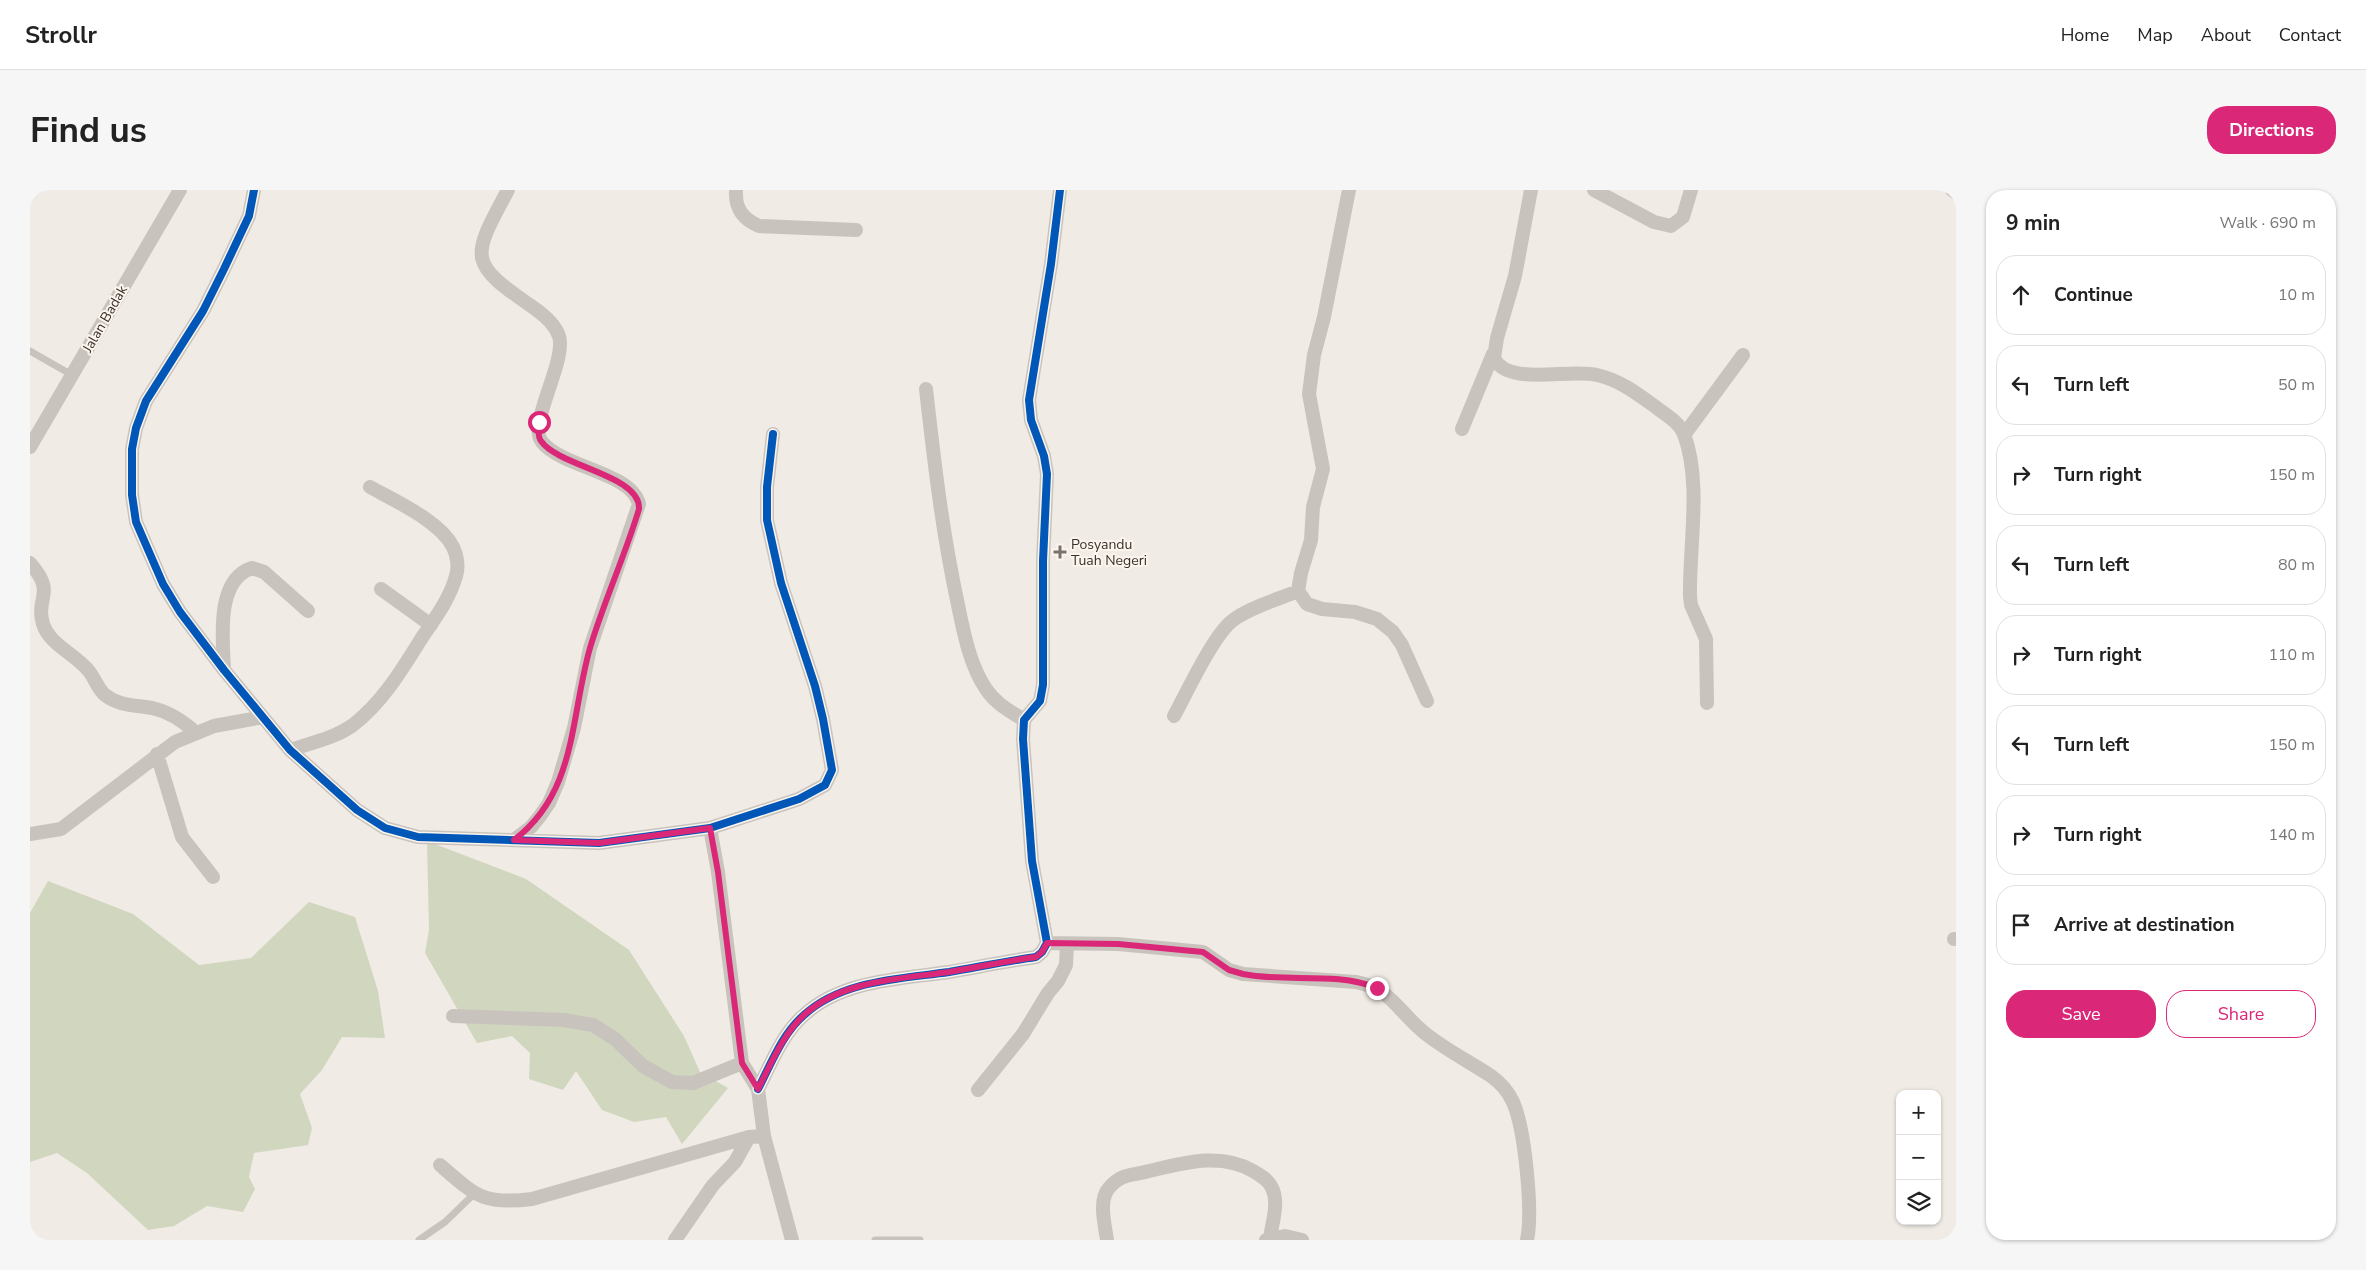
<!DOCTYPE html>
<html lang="en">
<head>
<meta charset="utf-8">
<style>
	:root { --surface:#fff; --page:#f6f6f6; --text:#222; --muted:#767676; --line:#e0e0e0; --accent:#db2777 }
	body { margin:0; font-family:"Nunito Sans",sans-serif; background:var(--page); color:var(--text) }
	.controls { position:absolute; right:15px; bottom:15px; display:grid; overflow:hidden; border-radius:10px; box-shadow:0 1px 4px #0004 }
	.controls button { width:45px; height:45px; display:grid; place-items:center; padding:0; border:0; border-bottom:1px solid var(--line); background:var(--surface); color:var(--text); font:25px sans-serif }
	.stop { position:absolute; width:15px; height:15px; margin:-11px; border:4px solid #db2777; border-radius:50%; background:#fff }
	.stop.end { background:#db2777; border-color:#fff; box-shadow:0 1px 5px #0008 }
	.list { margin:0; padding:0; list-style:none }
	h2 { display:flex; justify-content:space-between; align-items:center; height:65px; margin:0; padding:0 20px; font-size:21px }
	h2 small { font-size:16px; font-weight:400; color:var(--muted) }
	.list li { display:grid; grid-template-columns:32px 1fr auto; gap:15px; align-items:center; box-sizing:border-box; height:80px; margin:0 10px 10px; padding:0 10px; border:1px solid var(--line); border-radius:20px }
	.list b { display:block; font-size:19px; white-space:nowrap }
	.list em { font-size:16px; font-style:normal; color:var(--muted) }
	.actions { display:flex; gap:10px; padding:15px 20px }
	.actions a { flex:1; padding:11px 0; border:1px solid var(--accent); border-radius:20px; text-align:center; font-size:18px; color:var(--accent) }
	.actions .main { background:var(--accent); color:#fff }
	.icon { flex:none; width:28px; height:28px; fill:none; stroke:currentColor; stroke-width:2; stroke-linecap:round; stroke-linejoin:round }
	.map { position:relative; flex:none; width:1926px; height:1050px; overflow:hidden; border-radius:20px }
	header { display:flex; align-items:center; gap:30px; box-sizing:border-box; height:70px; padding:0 25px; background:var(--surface); border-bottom:1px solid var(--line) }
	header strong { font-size:24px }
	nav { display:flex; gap:28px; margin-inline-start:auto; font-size:18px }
	.intro { display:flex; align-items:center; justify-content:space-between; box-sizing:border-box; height:120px; padding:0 30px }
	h1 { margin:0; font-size:35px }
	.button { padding:12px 22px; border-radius:20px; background:var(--accent); color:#fff; font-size:18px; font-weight:700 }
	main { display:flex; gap:30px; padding:0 30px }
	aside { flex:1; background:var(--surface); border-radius:20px; box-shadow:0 1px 4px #0004 }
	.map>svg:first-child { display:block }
</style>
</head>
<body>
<header>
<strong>Strollr</strong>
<nav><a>Home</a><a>Map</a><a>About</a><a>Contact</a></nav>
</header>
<div class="intro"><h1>Find us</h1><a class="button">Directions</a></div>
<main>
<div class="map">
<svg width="1926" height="1050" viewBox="0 0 1926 1050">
	<rect width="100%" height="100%" fill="#f0ebe5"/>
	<!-- green -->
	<path fill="#d1d6bf" d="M 397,651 L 496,689 L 599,760 L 654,846 L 670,882 L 698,898 L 652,954 L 636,927 L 604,932 L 572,920 L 546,881 L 533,900 L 499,889 L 500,863 L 482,846 L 447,853 L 395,763 L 399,740 Z
		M 18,691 L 103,724 L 169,775 L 221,768 L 279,712 L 325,727 L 348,801 L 355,848 L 312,847 L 292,880 L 270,904 L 282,938 L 278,955 L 224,963 L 219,987 L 225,999 L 213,1022 L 177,1016 L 144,1036 L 118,1040 L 57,983 L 27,963 L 0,972 L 0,723 Z"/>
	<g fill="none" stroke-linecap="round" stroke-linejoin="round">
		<!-- service -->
		<path stroke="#c9c3be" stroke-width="7" d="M 0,161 L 42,185
			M 389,1050 L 415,1032 L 444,1004
			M 845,1050 L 890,1050"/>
		<!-- minor -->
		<path stroke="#c9c3be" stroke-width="14" d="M 224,0 L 219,26 L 194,79 L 173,121 L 116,211 L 106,238 L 102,259 L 102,305 L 106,332 L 133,394 L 150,422 L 194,480 L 260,560 L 327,620 L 355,638 L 388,647 L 569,653 L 680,638 L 769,609 L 795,595 L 802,580 L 793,529 L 785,496 L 751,393 L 737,330 L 737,297 L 743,244
			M 478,0 C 441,69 437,72 504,118 C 514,125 525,134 529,146 C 537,171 497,235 512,252 C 533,278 601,282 609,314 L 560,458 L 544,538 L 528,592 L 519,613 L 510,626 L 501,637 L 484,650
			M 706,0 C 705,18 712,29 729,36 L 826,40
			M 1319,0 L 1294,127 L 1284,165 L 1279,204 L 1293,279 L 1283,317 L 1281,350 L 1271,383 L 1268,401 L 1277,414 L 1292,419 L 1325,422 L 1347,429 L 1363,442 L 1372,455 L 1397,511
			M 1501,0 L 1485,86 L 1467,148 L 1464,168 C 1477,197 1540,178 1567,185 C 1590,190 1609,205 1627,218 C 1636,225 1649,232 1654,244 C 1672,293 1659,355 1660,406 L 1661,415 L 1676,449 L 1677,513
			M 1564,0 L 1624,32 L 1641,36 L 1653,27 L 1661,0
			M 1922,0 L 1926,3
			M 896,199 C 904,270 912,340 927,410 C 933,439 939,474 956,499 C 966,514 980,521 994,530
			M 1432,239 L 1463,164
			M 1654,245 L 1713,165
			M 0,257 L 150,0
			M 0,373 C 27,404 5,406 13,434 C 19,454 45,464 58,480 C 65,488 67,498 75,505 C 89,516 106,515 122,518 C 140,522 153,531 165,542
			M 351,399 L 401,435
			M 194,480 C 193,450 185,390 222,378 L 234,382 L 278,421
			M 1144,526 C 1157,502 1183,446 1202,431 C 1218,418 1249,409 1268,401
			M 260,560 C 281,553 305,548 323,535 C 353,512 373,478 393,446 C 406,427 420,408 426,386 C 429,377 427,365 423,357 C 410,331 365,311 340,297
			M 127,564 L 152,647 L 183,687
			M 680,638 L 688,682 L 712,873 L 728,899 L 734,946 L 762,1050
			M 0,644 L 31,639 L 145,552 L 184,536 L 233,527
			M 1924,749 L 1926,749
			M 1017,753 L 1088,754 L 1173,762 L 1199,780 L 1213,784 L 1326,792 C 1361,798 1370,824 1396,844 C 1416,860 1440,872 1461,886 C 1471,893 1478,901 1483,912 C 1495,939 1503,1022 1497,1050
			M 423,826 L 534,830 L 563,835 L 585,849 L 613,876 L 642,892 L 663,893 L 712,873
			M 728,899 C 741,874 752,844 774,825 C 812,790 870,789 919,782 C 948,777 977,771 1006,767 L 1012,762 L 1017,753 L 1002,671 L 993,549 L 994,530 L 1010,511 L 1013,495 L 1013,371 L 1017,284 L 1014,266 L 1001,230 L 999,210 L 1021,74 L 1030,0
			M 948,900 L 993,844 L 1018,803 L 1028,791 L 1036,775 L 1037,754
			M 410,975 C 446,1006 453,1015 502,1009 L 719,947 L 734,946
			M 645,1050 L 683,995 L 705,972 L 719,947
			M 1077,1050 C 1075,1035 1068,1010 1079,998 C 1091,983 1102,986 1119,981 C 1154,973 1191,962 1223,981 C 1230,985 1237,989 1241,996 C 1250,1011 1242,1033 1240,1048
			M 1236,1050 L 1255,1046 L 1272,1050"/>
		<!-- cycleway casing -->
		<g stroke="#fbf5ee" stroke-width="11">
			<path id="cycleway" d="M 224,0 L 219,26 L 194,79 L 173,121 L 116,211 L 106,238 L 102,259 L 102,305 L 106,332 L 133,394 L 150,422 L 194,480 L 260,560 L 327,620 L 355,638 L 388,647 L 569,653 L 680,638 L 769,609 L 795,595 L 802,580 L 793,529 L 785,496 L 751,393 L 737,330 L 737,297 L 743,244
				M 728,899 C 741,874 752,844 774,825 C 812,790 870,789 919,782 C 948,777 977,771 1006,767 L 1012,762 L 1017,753 L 1002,671 L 993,549 L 994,530 L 1010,511 L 1013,495 L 1013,371 L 1017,284 L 1014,266 L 1001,230 L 999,210 L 1021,74 L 1030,0"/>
		</g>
		<!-- cycleway -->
		<use href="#cycleway" stroke="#0057b8" stroke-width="8"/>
	</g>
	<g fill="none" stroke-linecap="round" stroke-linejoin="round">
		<!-- route -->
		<path stroke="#db2777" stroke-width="6" d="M 509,232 C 509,239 507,246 511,251 C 529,277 611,285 609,319 C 595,366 574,411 560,458 C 540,528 547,602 484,650 L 569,653 L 680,638 L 688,682 L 712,873 L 728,899 C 741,874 753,844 774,825 C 812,790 870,789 919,782 C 948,777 977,771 1006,767 L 1012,762 L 1017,753 L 1088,754 L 1173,762 L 1199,780 L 1213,784 C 1257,793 1304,781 1347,798"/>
	</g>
	<!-- markers -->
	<path fill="#7a716c" stroke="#fbf5ee" stroke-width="2" d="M1027.5 354.5h5v5h5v5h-5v5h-5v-5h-5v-5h5z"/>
	<g text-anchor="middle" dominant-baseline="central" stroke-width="4" stroke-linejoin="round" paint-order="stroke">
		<!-- street labels -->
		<g font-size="14" fill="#3b302b" stroke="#fbf5ee">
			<text transform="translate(75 129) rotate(-60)">Jalan Badak</text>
		</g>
		<!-- poi labels -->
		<g font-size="14" fill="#3b302b" stroke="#fbf5ee" text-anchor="start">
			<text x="1041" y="354">Posyandu<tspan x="1041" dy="16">Tuah Negeri</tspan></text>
		</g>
	</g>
</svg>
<div class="controls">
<button>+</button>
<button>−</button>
<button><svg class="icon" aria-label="layers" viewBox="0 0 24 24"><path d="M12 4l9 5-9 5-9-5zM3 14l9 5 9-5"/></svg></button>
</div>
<div class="stop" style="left:509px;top:232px"></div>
<div class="stop end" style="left:1347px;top:798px"></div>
</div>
<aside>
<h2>9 min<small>Walk · 690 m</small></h2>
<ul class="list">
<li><svg class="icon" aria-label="ahead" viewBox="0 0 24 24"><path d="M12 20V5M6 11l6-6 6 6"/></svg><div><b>Continue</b></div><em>10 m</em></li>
<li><svg class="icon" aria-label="left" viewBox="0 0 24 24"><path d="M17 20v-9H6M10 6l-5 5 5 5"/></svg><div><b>Turn left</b></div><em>50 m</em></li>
<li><svg class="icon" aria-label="right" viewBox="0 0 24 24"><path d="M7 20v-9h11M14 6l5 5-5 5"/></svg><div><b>Turn right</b></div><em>150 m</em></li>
<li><svg class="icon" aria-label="left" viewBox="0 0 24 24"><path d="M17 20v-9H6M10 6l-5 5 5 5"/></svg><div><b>Turn left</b></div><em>80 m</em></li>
<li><svg class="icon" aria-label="right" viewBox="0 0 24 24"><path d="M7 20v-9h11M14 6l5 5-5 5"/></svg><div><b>Turn right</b></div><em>110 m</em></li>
<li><svg class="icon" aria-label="left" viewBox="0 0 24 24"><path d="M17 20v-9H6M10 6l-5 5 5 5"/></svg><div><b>Turn left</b></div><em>150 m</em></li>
<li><svg class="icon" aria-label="right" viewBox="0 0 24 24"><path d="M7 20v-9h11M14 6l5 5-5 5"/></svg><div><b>Turn right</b></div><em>140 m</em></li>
<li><svg class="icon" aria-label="arrive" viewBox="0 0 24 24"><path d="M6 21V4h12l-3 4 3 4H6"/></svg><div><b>Arrive at destination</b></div></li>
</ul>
<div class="actions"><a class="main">Save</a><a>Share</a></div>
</aside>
</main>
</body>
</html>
